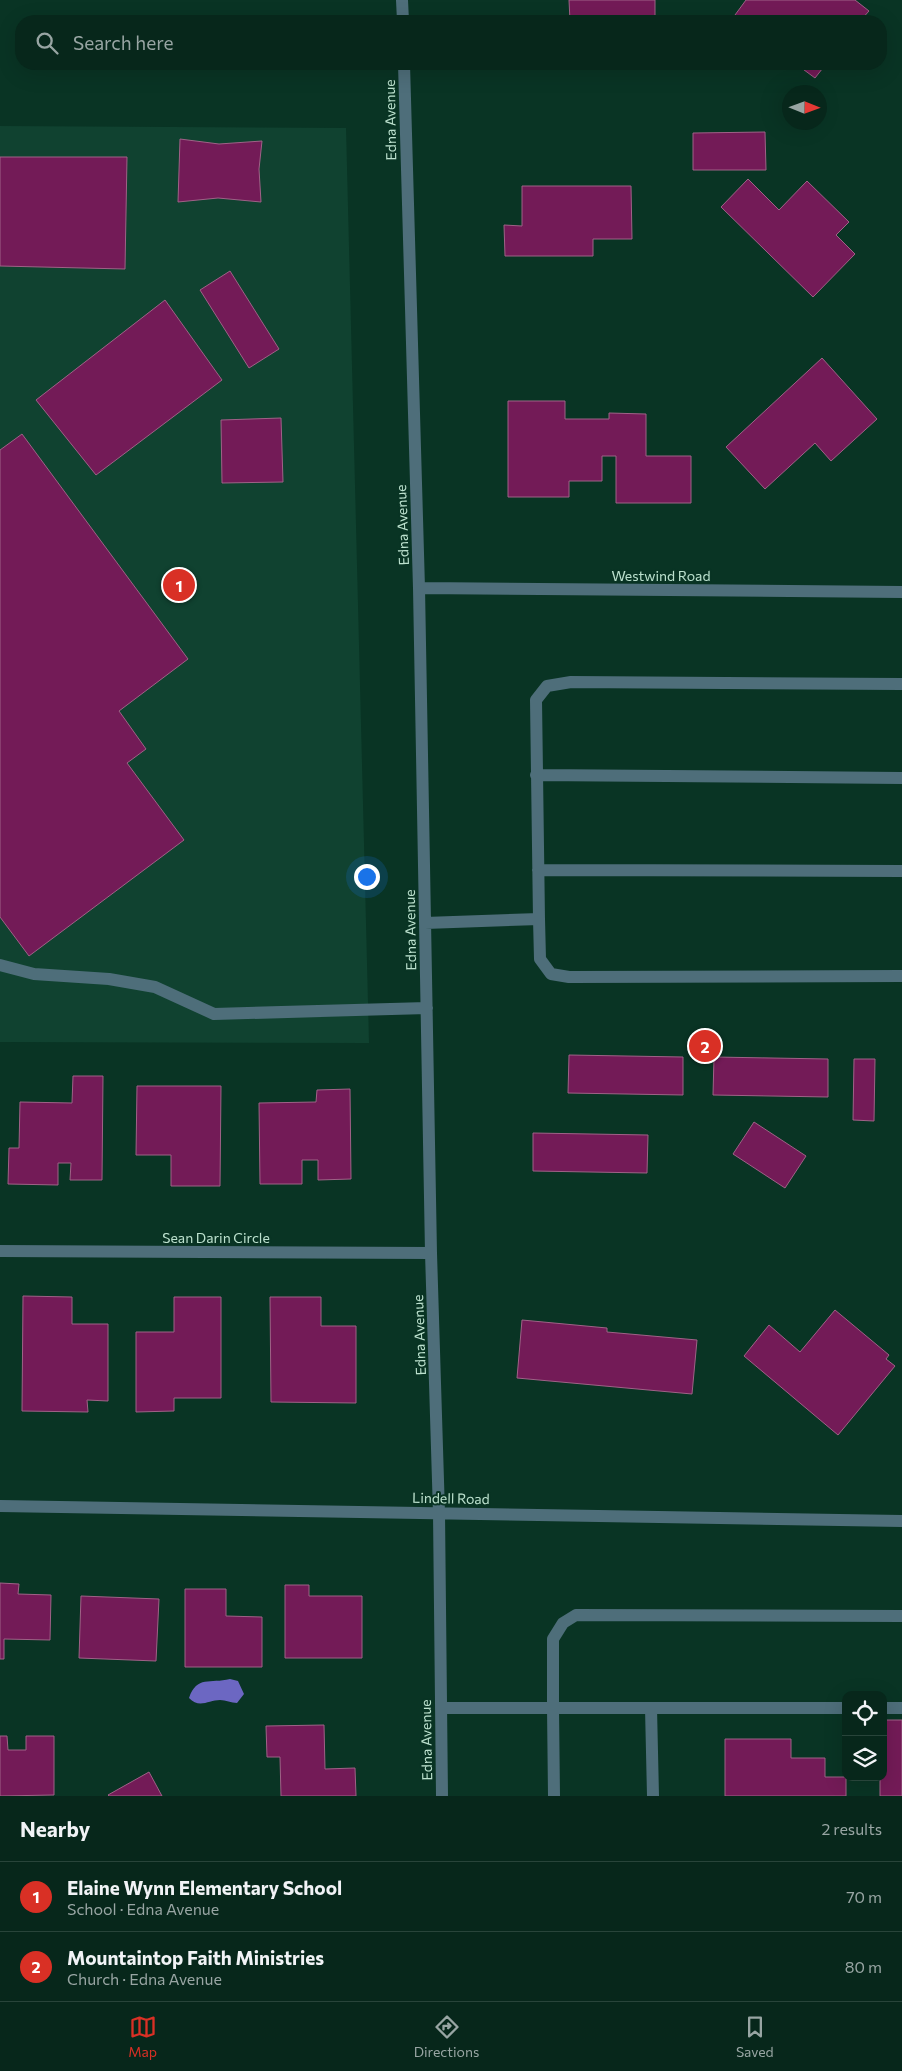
<!DOCTYPE html>
<html lang="en">
<head>
<meta charset="utf-8">
<style>
	:root { --surface:#07271b; --page:#153328; --text:#f1f3f6; --muted:#98a5a3; --line:#28443a; --accent:#d93025 }
	body { margin:0; font-family:Commissioner,sans-serif; background:var(--page); color:var(--text) }
	.controls { position:absolute; right:15px; bottom:15px; display:grid; overflow:hidden; border-radius:10px; box-shadow:0 5px 20px #0002 }
	.controls button { width:45px; height:45px; display:grid; place-items:center; padding:0; border:0; border-bottom:1px solid var(--line); background:var(--surface); color:var(--text); font:25px sans-serif }
	.compass { position:absolute; left:782px; top:85px; width:45px; height:45px; border-radius:50%; background:var(--surface); box-shadow:0 5px 20px #0002; rotate:91deg }
	.you { position:absolute; left:366px; top:876px; width:18px; height:18px; margin:-12px; border:4px solid #fff; border-radius:50%; background:#1a73e8; box-shadow:0 0 0 8px #1a73e833 }
	.badge { display:grid; place-items:center; width:32px; height:32px; border-radius:50%; background:var(--accent); color:#fff; font-size:16px; font-weight:700 }
	.pin { position:absolute; translate:-50% -50%; border:2px solid #fff; box-shadow:0 1px 5px #0006 }
	.list { margin:0; padding:0; list-style:none }
	h2 { display:flex; justify-content:space-between; align-items:center; height:65px; margin:0; padding:0 20px; font-size:21px }
	h2 small { font-size:16px; font-weight:400; color:var(--muted) }
	.list li { display:grid; grid-template-columns:32px 1fr auto; gap:15px; align-items:center; box-sizing:border-box; height:70px; padding:0 20px; border-top:1px solid var(--line) }
	.list b { display:block; font-size:19px; white-space:nowrap }
	.list p { margin:0; font-size:16px; white-space:nowrap; color:var(--muted) }
	.list em { font-size:16px; font-style:normal; color:var(--muted) }
	.icon { flex:none; width:28px; height:28px; fill:none; stroke:currentColor; stroke-width:2; stroke-linecap:round; stroke-linejoin:round }
	.map { position:relative; flex:none; width:902px; height:1796px; overflow:hidden }
	.search { position:absolute; background:var(--surface); box-shadow:0 5px 20px #0002; left:15px; right:15px; top:15px; height:55px; display:flex; align-items:center; gap:12px; box-sizing:border-box; padding:0 18px; border-radius:20px; color:var(--muted); font-size:19px }
	.sheet { height:205px; background:var(--surface) }
	nav { display:flex; justify-content:space-around; align-items:center; box-sizing:border-box; height:70px; border-top:1px solid var(--line); background:var(--surface); font-size:14px; color:var(--muted) }
	nav a { display:grid; justify-items:center; gap:2px }
	nav .on { color:var(--accent) }
	.map>svg:first-child { display:block }
</style>
</head>
<body>
<div class="map">
<svg width="902" height="1796" viewBox="0 0 902 1796">
	<rect width="100%" height="100%" fill="#093424"/>
	<!-- built -->
	<path fill="#104230" d="M 0,126 L 346,128 L 369,1043 L 0,1042 Z"/>
	<!-- water -->
	<path fill="#6c67c2" d="M 230,1679 L 238,1681 L 244,1694 L 237,1703 C 231,1703 226,1700 220,1700 C 209,1700 199,1709 189,1698 C 197,1675 210,1684 230,1679 Z"/>
	<!-- building -->
	<path fill="#731b57" stroke="#9f6287" d="M 569,0 L 655,0 L 655,21 L 570,21 Z
		M 746,0 L 855,0 L 869,11 L 860,21 L 743,21 L 735,15 Z
		M 563,64 L 616,64 L 616,66 L 563,67 Z
		M 796,64 L 826,64 L 815,78 Z
		M 765,132 L 766,170 L 693,170 L 693,133 Z
		M 180,139 L 219,144 L 262,141 L 259,169 L 261,202 L 218,198 L 178,202 Z
		M 0,157 L 127,157 L 125,269 L 0,266 Z
		M 748,179 L 779,210 L 807,181 L 849,222 L 836,235 L 855,254 L 813,297 L 721,207 Z
		M 522,186 L 631,186 L 632,239 L 593,239 L 593,256 L 505,256 L 504,225 L 522,226 Z
		M 230,271 L 279,349 L 249,368 L 200,290 Z
		M 165,300 L 222,380 L 96,475 L 36,400 Z
		M 822,358 L 877,419 L 831,461 L 815,443 L 765,489 L 726,447 Z
		M 508,401 L 565,401 L 565,419 L 609,419 L 609,413 L 646,414 L 646,456 L 691,456 L 691,503 L 616,503 L 616,456 L 602,456 L 602,481 L 569,481 L 569,497 L 508,497 Z
		M 281,418 L 283,482 L 222,483 L 221,420 Z
		M 22,434 L 188,659 L 119,711 L 146,749 L 127,763 L 184,840 L 29,956 L 0,917 L 0,450 Z
		M 569,1055 L 683,1057 L 683,1095 L 568,1093 Z
		M 714,1057 L 828,1059 L 828,1097 L 713,1095 Z
		M 854,1059 L 875,1059 L 874,1121 L 853,1120 Z
		M 73,1076 L 103,1076 L 102,1180 L 70,1180 L 71,1163 L 58,1163 L 58,1185 L 8,1184 L 9,1148 L 19,1148 L 20,1102 L 72,1103 Z
		M 137,1086 L 221,1086 L 220,1186 L 171,1186 L 171,1155 L 136,1155 Z
		M 350,1089 L 351,1179 L 318,1180 L 318,1160 L 302,1160 L 302,1184 L 260,1184 L 259,1103 L 316,1102 L 317,1090 Z
		M 754,1122 L 806,1156 L 785,1188 L 733,1154 Z
		M 533,1133 L 648,1135 L 647,1173 L 533,1171 Z
		M 23,1296 L 72,1297 L 72,1324 L 108,1324 L 108,1401 L 87,1400 L 88,1412 L 22,1411 Z
		M 174,1297 L 221,1297 L 221,1398 L 174,1398 L 174,1411 L 136,1412 L 136,1332 L 174,1332 Z
		M 270,1297 L 321,1297 L 321,1326 L 356,1326 L 356,1403 L 271,1402 Z
		M 835,1310 L 889,1355 L 886,1359 L 895,1366 L 838,1435 L 744,1356 L 769,1325 L 800,1352 Z
		M 522,1320 L 607,1328 L 607,1332 L 697,1340 L 692,1394 L 517,1378 Z
		M 0,1583 L 19,1584 L 18,1594 L 51,1595 L 50,1640 L 4,1639 L 4,1659 L 0,1659 Z
		M 285,1585 L 309,1585 L 309,1596 L 362,1596 L 362,1658 L 285,1658 Z
		M 185,1589 L 226,1589 L 226,1616 L 262,1617 L 262,1667 L 185,1667 Z
		M 81,1596 L 159,1599 L 156,1661 L 79,1658 Z
		M 883,1720 L 902,1720 L 902,1796 L 880,1796 L 880,1777 L 883,1777 Z
		M 324,1725 L 325,1769 L 355,1768 L 356,1796 L 281,1796 L 280,1757 L 267,1757 L 266,1726 Z
		M 0,1736 L 7,1736 L 8,1750 L 26,1750 L 26,1736 L 54,1736 L 54,1795 L 0,1796 Z
		M 725,1739 L 791,1739 L 791,1758 L 825,1758 L 825,1777 L 846,1777 L 846,1796 L 725,1796 Z
		M 149,1772 L 162,1796 L 109,1796 L 108,1795 Z"/>
	<g fill="none" stroke-linecap="round" stroke-linejoin="round">
		<!-- minor -->
		<path stroke="#4e6e7a" stroke-width="12" d="M 402,0 L 403,21
			M 404,64 L 419,588 L 431,1253 L 439,1513 L 442,1796
			M 419,588 L 902,592
			M 536,775 L 902,778
			M 538,870 L 902,871
			M 539,919 L 540,959 L 551,974 L 569,977 L 902,976
			M 425,923 L 539,919 L 536,700 L 547,686 L 571,682 L 902,684
			M 0,965 L 34,974 L 109,979 L 155,987 L 214,1014 L 427,1008
			M 0,1251 L 431,1253
			M 0,1506 L 902,1521
			M 441,1708 L 553,1708 L 553,1639 L 563,1623 L 576,1615 L 902,1616
			M 651,1708 L 653,1796
			M 883,1708 L 902,1708
			M 554,1796 L 553,1708 L 846,1708"/>
	</g>
	<g text-anchor="middle" dominant-baseline="central" stroke-width="4" stroke-linejoin="round" paint-order="stroke">
		<!-- street labels -->
		<g font-size="14" fill="#bce1ce" stroke="#093424">
			<text transform="translate(390 120) rotate(-91)">Edna Avenue</text>
			<text transform="translate(402 525) rotate(-92)">Edna Avenue</text>
			<text x="661" y="575">Westwind Road</text>
			<text transform="translate(410 930) rotate(-91)">Edna Avenue</text>
			<text x="216" y="1237">Sean Darin Circle</text>
			<text transform="translate(419 1335) rotate(-92)">Edna Avenue</text>
			<text transform="translate(451 1498) rotate(1)">Lindell Road</text>
			<text transform="translate(426 1740) rotate(-91)">Edna Avenue</text>
		</g>
	</g>
</svg>
<div class="controls">
<button><svg class="icon" aria-label="locate" viewBox="0 0 24 24"><circle cx="12" cy="12" r="6"/><path d="M12 2v4M12 18v4M2 12h4M18 12h4"/></svg></button>
<button><svg class="icon" aria-label="layers" viewBox="0 0 24 24"><path d="M12 4l9 5-9 5-9-5zM3 14l9 5 9-5"/></svg></button>
</div>
<svg class="compass" viewBox="-18 -18 36 36"><path d="M0-13l5 13h-10z" fill="#e53935"/><path d="M0 13l5-13h-10z" fill="#98a5a3"/></svg>
<div class="you"></div>
<div class="pin badge" style="left:179px;top:585px">1</div>
<div class="pin badge" style="left:705px;top:1046px">2</div>
<div class="search"><svg class="icon" aria-label="search" viewBox="0 0 24 24"><circle cx="10" cy="10" r="6"/><path d="M15 15l6 6"/></svg>Search here</div>
</div>
<section class="sheet">
<h2>Nearby<small>2 results</small></h2>
<ul class="list">
<li><span class="badge">1</span><div><b>Elaine Wynn Elementary School</b><p>School · Edna Avenue</p></div><em>70 m</em></li>
<li><span class="badge">2</span><div><b>Mountaintop Faith Ministries</b><p>Church · Edna Avenue</p></div><em>80 m</em></li>
</ul>
</section>
<nav>
<a class="on"><svg class="icon" aria-label="map" viewBox="0 0 24 24"><path d="M3 6l6-2 6 2 6-2v14l-6 2-6-2-6 2zM9 4v14M15 6v14"/></svg>Map</a>
<a><svg class="icon" aria-label="directions" viewBox="0 0 24 24"><path d="M12 3l9 9-9 9-9-9zM9 14v-3h6M13 9l2 2-2 2"/></svg>Directions</a>
<a><svg class="icon" aria-label="saved" viewBox="0 0 24 24"><path d="M7 4h10v16l-5-4-5 4z"/></svg>Saved</a>
</nav>
</body>
</html>
